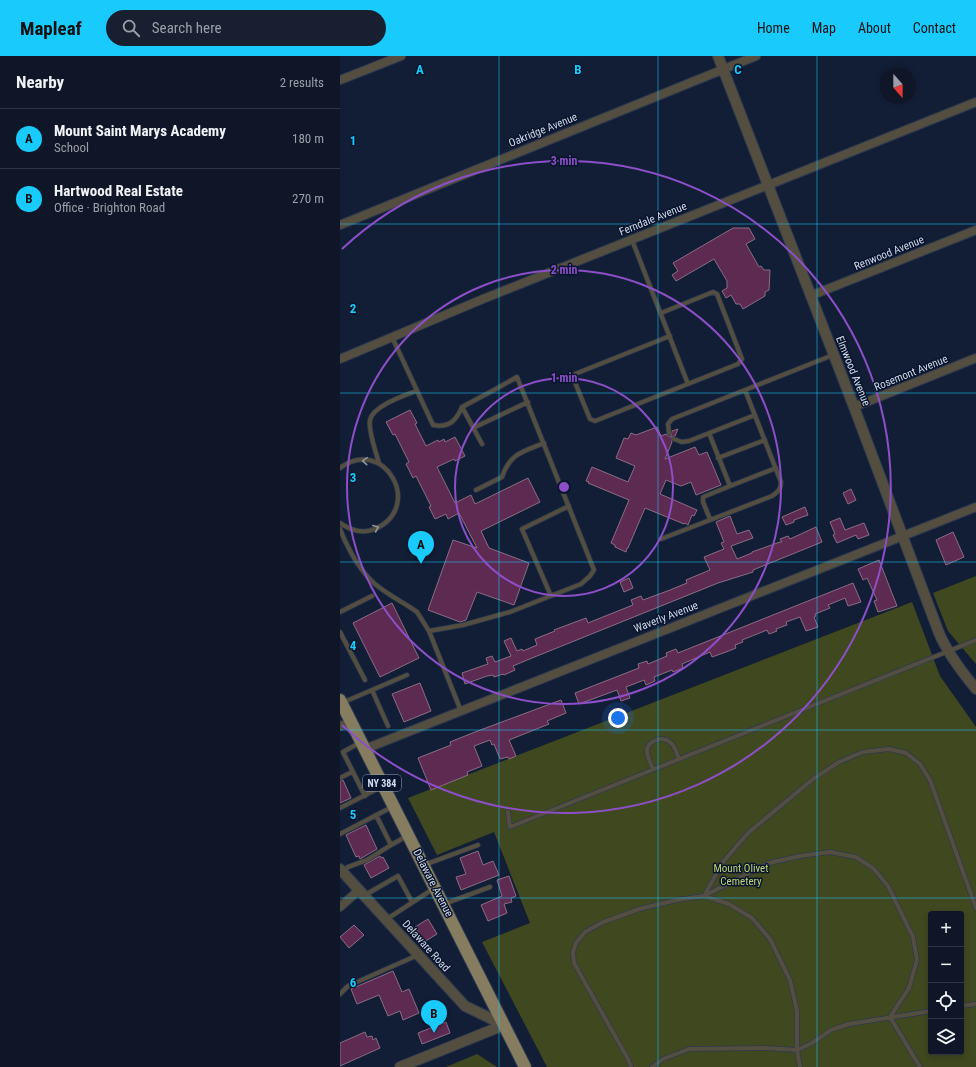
<!DOCTYPE html>
<html lang="en">
<head>
<meta charset="utf-8">
<style>
	:root { --surface:#0e1628; --page:#171f30; --text:#f1f3f6; --muted:#9b9fa8; --line:#2e3545; --accent:#19cafc }
	body { margin:0; font-family:"Roboto Condensed",sans-serif; background:var(--page); color:var(--text) }
	.controls { position:absolute; right:12px; bottom:12px; display:grid; overflow:hidden; border-radius:4px; box-shadow:0 2px 6px #0003 }
	.controls button { width:36px; height:36px; display:grid; place-items:center; padding:0; border:0; border-bottom:1px solid var(--line); background:var(--surface); color:var(--text); font:20px sans-serif }
	.compass { position:absolute; left:540px; top:12px; width:36px; height:36px; border-radius:50%; background:var(--surface); box-shadow:0 2px 6px #0003; rotate:159deg }
	.you { position:absolute; left:278px; top:662px; width:14px; height:14px; margin:-10px; border:3px solid #fff; border-radius:50%; background:#1a73e8; box-shadow:0 0 0 6px #1a73e833 }
	.badge { display:grid; place-items:center; width:26px; height:26px; border-radius:50%; background:var(--accent); color:#111; font-size:13px; font-weight:700 }
	.pin { position:absolute; translate:-50% -33px; filter:drop-shadow(0 1px 2px #0008) }
	.pin::after { content:''; position:absolute; top:21px; width:14px; height:12px; background:inherit; clip-path:polygon(0 0,100% 0,50% 100%) }
	.list { margin:0; padding:0; list-style:none }
	h2 { display:flex; justify-content:space-between; align-items:center; height:52px; margin:0; padding:0 16px; font-size:17px }
	h2 small { font-size:13px; font-weight:400; color:var(--muted) }
	.list li { display:grid; grid-template-columns:26px 1fr auto; gap:12px; align-items:center; box-sizing:border-box; height:60px; padding:0 16px; border-top:1px solid var(--line) }
	.list b { display:block; font-size:15px; white-space:nowrap }
	.list p { margin:0; font-size:13px; white-space:nowrap; color:var(--muted) }
	.list em { font-size:13px; font-style:normal; color:var(--muted) }
	.icon { flex:none; width:22px; height:22px; fill:none; stroke:currentColor; stroke-width:2; stroke-linecap:round; stroke-linejoin:round }
	.map { position:relative; flex:none; width:636px; height:1011px; overflow:hidden }
	header { display:flex; align-items:center; gap:24px; box-sizing:border-box; height:56px; padding:0 20px; background:var(--accent); color:#111 }
	header strong { font-size:19px }
	nav { display:flex; gap:22px; margin-inline-start:auto; font-size:14px }
	.search { width:280px; height:36px; background:var(--page); display:flex; align-items:center; gap:10px; box-sizing:border-box; padding:0 14px; border-radius:22px; color:var(--muted); font-size:15px }
	main { display:flex }
	aside { flex:1; background:var(--surface) }
	.map>svg:first-child { display:block }
</style>
</head>
<body>
<header>
<strong>Mapleaf</strong>
<div class="search"><svg class="icon" aria-label="search" viewBox="0 0 24 24"><circle cx="10" cy="10" r="6"/><path d="M15 15l6 6"/></svg>Search here</div>
<nav><a>Home</a><a>Map</a><a>About</a><a>Contact</a></nav>
</header>
<main>
<aside>
<h2>Nearby<small>2 results</small></h2>
<ul class="list">
<li><span class="badge">A</span><div><b>Mount Saint Marys Academy</b><p>School</p></div><em>180 m</em></li>
<li><span class="badge">B</span><div><b>Hartwood Real Estate</b><p>Office · Brighton Road</p></div><em>270 m</em></li>
</ul>
</aside>
<div class="map">
<svg width="636" height="1011" viewBox="0 0 636 1011">
	<rect width="100%" height="100%" fill="#121e36"/>
	<!-- green -->
	<path fill="#404820" fill-rule="evenodd" d="M 636,520 L 636,608 L 608,575 L 593,537 Z
		M 572,546 L 600,620 L 636,671 L 636,1011 L 207,1011 L 142,886 L 190,867 L 154,776 L 97,799 L 68,742 ZM 591,858 L 621,858 L 621,996 L 591,996 Z
		M 137,998 L 157,1011 L 106,1011 Z"/>
	<!-- building -->
	<path fill="#5d2a52" stroke="#8b6d83" d="M 393,172 L 409,172 L 415,183 L 406,188 L 419,211 L 421,210 L 424,214 L 430,214 L 429,234 L 425,236 L 425,240 L 403,253 L 400,248 L 396,248 L 391,239 L 386,242 L 382,235 L 387,232 L 387,225 L 374,203 L 336,225 L 332,219 L 338,215 L 333,207 Z
		M 70,354 L 77,367 L 75,368 L 86,390 L 98,384 L 99,386 L 104,383 L 105,386 L 115,381 L 125,400 L 115,405 L 114,403 L 97,411 L 115,447 L 131,439 L 135,448 L 188,422 L 200,446 L 141,475 L 149,492 L 189,507 L 174,549 L 137,536 L 126,564 L 120,566 L 88,554 L 113,484 L 137,492 L 119,457 L 108,463 L 106,458 L 95,463 L 89,451 L 91,450 L 76,420 L 73,422 L 66,408 L 69,406 L 55,378 L 53,379 L 46,366 Z
		M 317,371 L 321,380 L 326,378 L 328,380 L 331,380 L 332,375 L 338,373 L 335,380 L 331,381 L 332,386 L 325,403 L 355,391 L 359,399 L 367,396 L 381,429 L 356,439 L 351,426 L 341,430 L 326,424 L 320,438 L 357,454 L 354,460 L 352,459 L 348,469 L 345,467 L 344,468 L 305,452 L 288,492 L 287,492 L 286,496 L 275,491 L 275,489 L 271,487 L 289,444 L 248,427 L 249,426 L 246,425 L 252,411 L 288,426 L 295,410 L 276,402 L 284,382 L 288,383 L 291,377 L 296,379 Z
		M 511,433 L 516,444 L 508,448 L 503,437 Z
		M 465,451 L 468,459 L 454,464 L 454,466 L 446,469 L 442,461 Z
		M 390,460 L 397,478 L 409,474 L 413,482 L 391,490 L 397,503 L 412,497 L 412,496 L 440,486 L 442,486 L 440,483 L 448,480 L 450,483 L 476,471 L 482,486 L 413,514 L 413,516 L 378,527 L 192,602 L 173,610 L 175,614 L 164,619 L 163,618 L 154,621 L 153,619 L 147,620 L 125,628 L 122,617 L 148,608 L 146,602 L 152,600 L 155,606 L 171,600 L 164,585 L 171,582 L 177,595 L 182,593 L 183,595 L 197,589 L 195,583 L 215,575 L 214,574 L 246,562 L 248,567 L 293,549 L 291,544 L 301,540 L 303,544 L 330,534 L 347,527 L 346,524 L 370,514 L 364,501 L 384,493 L 381,487 L 384,486 L 376,466 Z
		M 500,462 L 505,474 L 524,467 L 529,479 L 518,483 L 516,479 L 497,487 L 493,479 L 495,478 L 490,466 Z
		M 613,476 L 624,501 L 606,509 L 596,484 Z
		M 539,504 L 557,550 L 538,556 L 534,545 L 537,544 L 527,522 L 523,524 L 518,513 Z
		M 289,522 L 293,532 L 284,536 L 280,526 Z
		M 513,527 L 521,546 L 508,550 L 505,542 L 488,549 L 490,552 L 475,558 L 476,560 L 474,561 L 478,571 L 466,575 L 460,561 L 446,566 L 447,569 L 436,573 L 437,575 L 429,578 L 427,574 L 402,584 L 403,586 L 395,589 L 396,592 L 386,596 L 372,601 L 370,596 L 342,608 L 343,612 L 333,616 L 332,614 L 314,621 L 315,625 L 306,629 L 304,624 L 286,631 L 290,642 L 281,645 L 277,634 L 239,648 L 235,637 L 299,612 L 298,608 L 307,605 L 308,608 L 327,600 L 326,597 L 336,593 L 338,597 Z
		M 52,547 L 79,602 L 40,621 L 13,567 Z
		M 80,627 L 91,655 L 64,666 L 52,638 Z
		M 221,644 L 226,657 L 207,665 L 209,668 L 169,684 L 176,700 L 169,703 L 168,701 L 160,703 L 154,688 L 152,689 L 150,684 L 134,690 L 142,710 L 127,716 L 128,719 L 91,734 L 78,702 L 111,689 L 110,686 L 135,676 Z
		M 3,724 L 11,742 L 0,747 L 0,725 Z
		M 26,769 L 37,793 L 20,803 L 19,800 L 16,801 L 6,779 Z
		M 138,795 L 143,809 L 153,805 L 159,819 L 121,834 L 116,821 L 126,818 L 120,802 Z
		M 40,800 L 41,802 L 43,801 L 49,812 L 31,822 L 24,809 Z
		M 169,820 L 176,840 L 171,842 L 172,846 L 164,848 L 167,857 L 148,865 L 141,849 L 162,840 L 157,824 Z
		M 88,863 L 97,878 L 84,886 L 75,871 Z
		M 14,869 L 24,879 L 9,892 L 0,881 Z
		M 53,915 L 62,936 L 69,933 L 79,957 L 63,964 L 60,955 L 48,960 L 39,939 L 17,948 L 11,933 Z
		M 106,966 L 110,977 L 82,988 L 78,977 Z
		M 25,976 L 27,981 L 32,980 L 33,984 L 36,982 L 40,992 L 0,1010 L 0,987 Z"/>
	<g fill="none" stroke-linecap="round" stroke-linejoin="round">
		<!-- service casing -->
		<g stroke="#2d394f" stroke-width="5.5">
			<path id="service" d="M 292,184 L 348,328
				M 321,257 L 373,236 L 377,238 L 402,303 L 398,308 L 255,365 L 250,363 L 234,324 L 235,318 L 330,280
				M 52,281 L 93,369 C 109,372 116,365 122,351
				M 133,372 L 188,346
				M 329,377 L 328,368 L 332,363 L 405,334
				M 369,377 L 390,430 L 436,412
				M 334,383 L 342,386 L 349,385 L 415,359
				M 378,402 L 425,384
				M 39,407 C 36,397 28,374 30,364 C 33,350 63,340 76,335
				M 0,412 C 44,379 85,451 35,473 C 23,478 10,474 0,467
				M 136,434 L 162,421 C 170,397 183,396 204,387
				M 370,463 L 363,446 L 363,441 L 390,430
				M 0,473 C 8,493 19,514 35,528 C 48,539 63,546 77,556 L 89,575 L 121,655
				M 321,483 L 432,440 C 438,436 441,433 441,426 L 405,334 L 493,299
				M 211,540 L 182,473 L 229,450
				M 0,556 L 32,540
				M 89,575 L 123,569 L 170,556 L 241,528 L 250,520 L 254,514 L 177,321 L 154,334 L 122,351 L 142,388
				M 0,576 L 25,624
				M 32,634 L 48,670
				M 4,646 L 67,619
				M 21,686 L 3,696 L 25,740
				M 313,713 C 311,708 307,701 307,695 C 308,684 322,680 330,686 C 335,690 337,697 339,703
				M 0,722 L 12,716
				M 0,752 L 41,731
				M 168,756 L 170,771 L 636,584
				M 36,759 L 51,789 L 67,780
				M 0,778 L 52,751
				M 84,809 L 138,789
				M 3,816 L 8,811 L 27,804 L 51,789
				M 25,839 L 58,820 L 72,846
				M 104,848 L 150,831
				M 47,863 L 93,833
				M 0,938 L 8,930 L 78,899
				M 621,950 L 636,948
				M 291,1011 L 288,1003 L 234,907 L 233,896 L 236,887 L 245,876 L 261,867 L 299,853 L 337,844 L 364,840 L 389,848 L 412,862 L 430,883 L 450,924 L 457,955 L 457,994 L 460,1011
				M 312,1011 L 323,1003 L 349,993 L 425,992 L 457,994 L 472,987 L 491,974 L 509,968 L 591,955
				M 580,1011 L 550,961 L 569,932 L 577,904 L 573,881 L 548,830 L 534,813 L 516,801 L 490,796 L 460,800 L 429,807 L 364,840 L 383,806 L 408,777 L 473,723 L 499,706 L 523,696 L 549,693 L 566,697 L 580,708 L 590,724 L 636,852"/>
		</g>
		<!-- minor casing -->
		<g stroke="#2d394f" stroke-width="10">
			<path id="minor" d="M 0,24 L 61,0
				M 0,169 L 416,0
				M 470,240 L 636,174
				M 0,303 L 143,243 L 636,46
				M 514,351 L 636,302
				M 0,670 L 11,666
				M 25,693 L 636,451
				M 0,851 L 19,834"/>
		</g>
		<!-- tertiary casing -->
		<g stroke="#2d394f" stroke-width="12">
			<path id="tertiary" d="M 378,0 L 514,351 L 599,577 C 608,598 621,615 636,633
				M 0,813 L 125,950 L 164,969
				M 60,1011 L 164,969"/>
		</g>
		<!-- primary casing -->
		<g stroke="#2d394f" stroke-width="14">
			<path id="primary" d="M 0,644 L 185,1011"/>
		</g>
		<!-- service -->
		<use href="#service" stroke="#534e40" stroke-width="4"/>
		<!-- minor -->
		<use href="#minor" stroke="#534e40" stroke-width="8"/>
		<!-- tertiary -->
		<use href="#tertiary" stroke="#534e40" stroke-width="10"/>
		<!-- primary -->
		<use href="#primary" stroke="#867c60" stroke-width="12"/>
	</g>
	<!-- one-way arrows -->
	<defs><path id="oneway-chevron" d="M-2-3.5L2.5 0L-2 3.5" fill="none" stroke-width="1.6" stroke-linecap="round" stroke-linejoin="round"/></defs>
	<g stroke="#939596">
		<use href="#oneway-chevron" transform="translate(25 405) rotate(-176)"/>
		<use href="#oneway-chevron" transform="translate(36 472) rotate(-23)"/>
	</g>
	<!-- grid -->
	<path fill="none" stroke="#19cafc" stroke-width="1" stroke-opacity="0.55" d="M 159,0 L 159,1011M 318,0 L 318,1011M 477,0 L 477,1011M 0,168 L 636,168M 0,337 L 636,337M 0,506 L 636,506M 0,674 L 636,674M 0,842 L 636,842"/>
	<!-- distance rings -->
	<g fill="none" stroke="#8d4fc8" stroke-width="2">
		<circle cx="224" cy="431" r="109"/>
		<circle cx="224" cy="431" r="217"/>
		<path d="M2 193A326 326 0 1 1 2 669"/>
	</g>
	<g text-anchor="middle" dominant-baseline="central" stroke-width="3" stroke-linejoin="round" paint-order="stroke">
		<!-- shield labels -->
		<rect fill="#09152c" stroke="#96a0b2" stroke-width="1" x="23" y="719" width="38" height="16" rx="3"/>
		<g font-size="10" font-weight="bold" fill="#d3dcec">
			<text x="42" y="727">NY 384</text>
		</g>
		<!-- street labels -->
		<g font-size="11" fill="#d3dcec" stroke="#09152c">
			<text transform="translate(203 74) rotate(-22)">Oakridge Avenue</text>
			<text transform="translate(313 163) rotate(-22)">Ferndale Avenue</text>
			<text transform="translate(549 197) rotate(-22)">Renwood Avenue</text>
			<text transform="translate(513 315) rotate(68)">Elmwood Avenue</text>
			<text transform="translate(571 317) rotate(-22)">Rosemont Avenue</text>
			<text transform="translate(326 561) rotate(-21)">Waverly Avenue</text>
			<text transform="translate(93 827) rotate(63)">Delaware Avenue</text>
			<text transform="translate(86 890) rotate(48)">Delaware Road</text>
		</g>
		<!-- park labels -->
		<g font-size="11" fill="#c1d678" stroke="#09152c">
			<text x="401" y="812">Mount Olivet<tspan x="401" dy="13">Cemetery</tspan></text>
		</g>
	</g>
	<g font-size="13" text-anchor="middle" font-weight="bold" fill="#19cafc" stroke="#09152c" stroke-width="3" stroke-linejoin="round" paint-order="stroke">
		<text x="80" y="18">A</text>
		<text x="238" y="18">B</text>
		<text x="398" y="18">C</text>
		<text x="13" y="89">1</text>
		<text x="13" y="257">2</text>
		<text x="13" y="426">3</text>
		<text x="13" y="594">4</text>
		<text x="13" y="763">5</text>
		<text x="13" y="931">6</text>
	</g>
	<circle cx="224" cy="431" r="6" fill="#8d4fc8" stroke="#09152c" stroke-width="2"/>
	<g font-size="12" text-anchor="middle" font-weight="bold" fill="#8d4fc8" stroke="#09152c" stroke-width="3" stroke-linejoin="round" paint-order="stroke">
		<text x="224" y="109">3 min</text>
		<text x="224" y="218">2 min</text>
		<text x="224" y="326">1 min</text>
	</g>
</svg>
<div class="controls">
<button>+</button>
<button>−</button>
<button><svg class="icon" aria-label="locate" viewBox="0 0 24 24"><circle cx="12" cy="12" r="6"/><path d="M12 2v4M12 18v4M2 12h4M18 12h4"/></svg></button>
<button><svg class="icon" aria-label="layers" viewBox="0 0 24 24"><path d="M12 4l9 5-9 5-9-5zM3 14l9 5 9-5"/></svg></button>
</div>
<svg class="compass" viewBox="-18 -18 36 36"><path d="M0-13l5 13h-10z" fill="#e53935"/><path d="M0 13l5-13h-10z" fill="#9b9fa8"/></svg>
<div class="you"></div>
<div class="pin badge" style="left:81px;top:508px">A</div>
<div class="pin badge" style="left:94px;top:977px">B</div>
</div>
</main>
</body>
</html>
